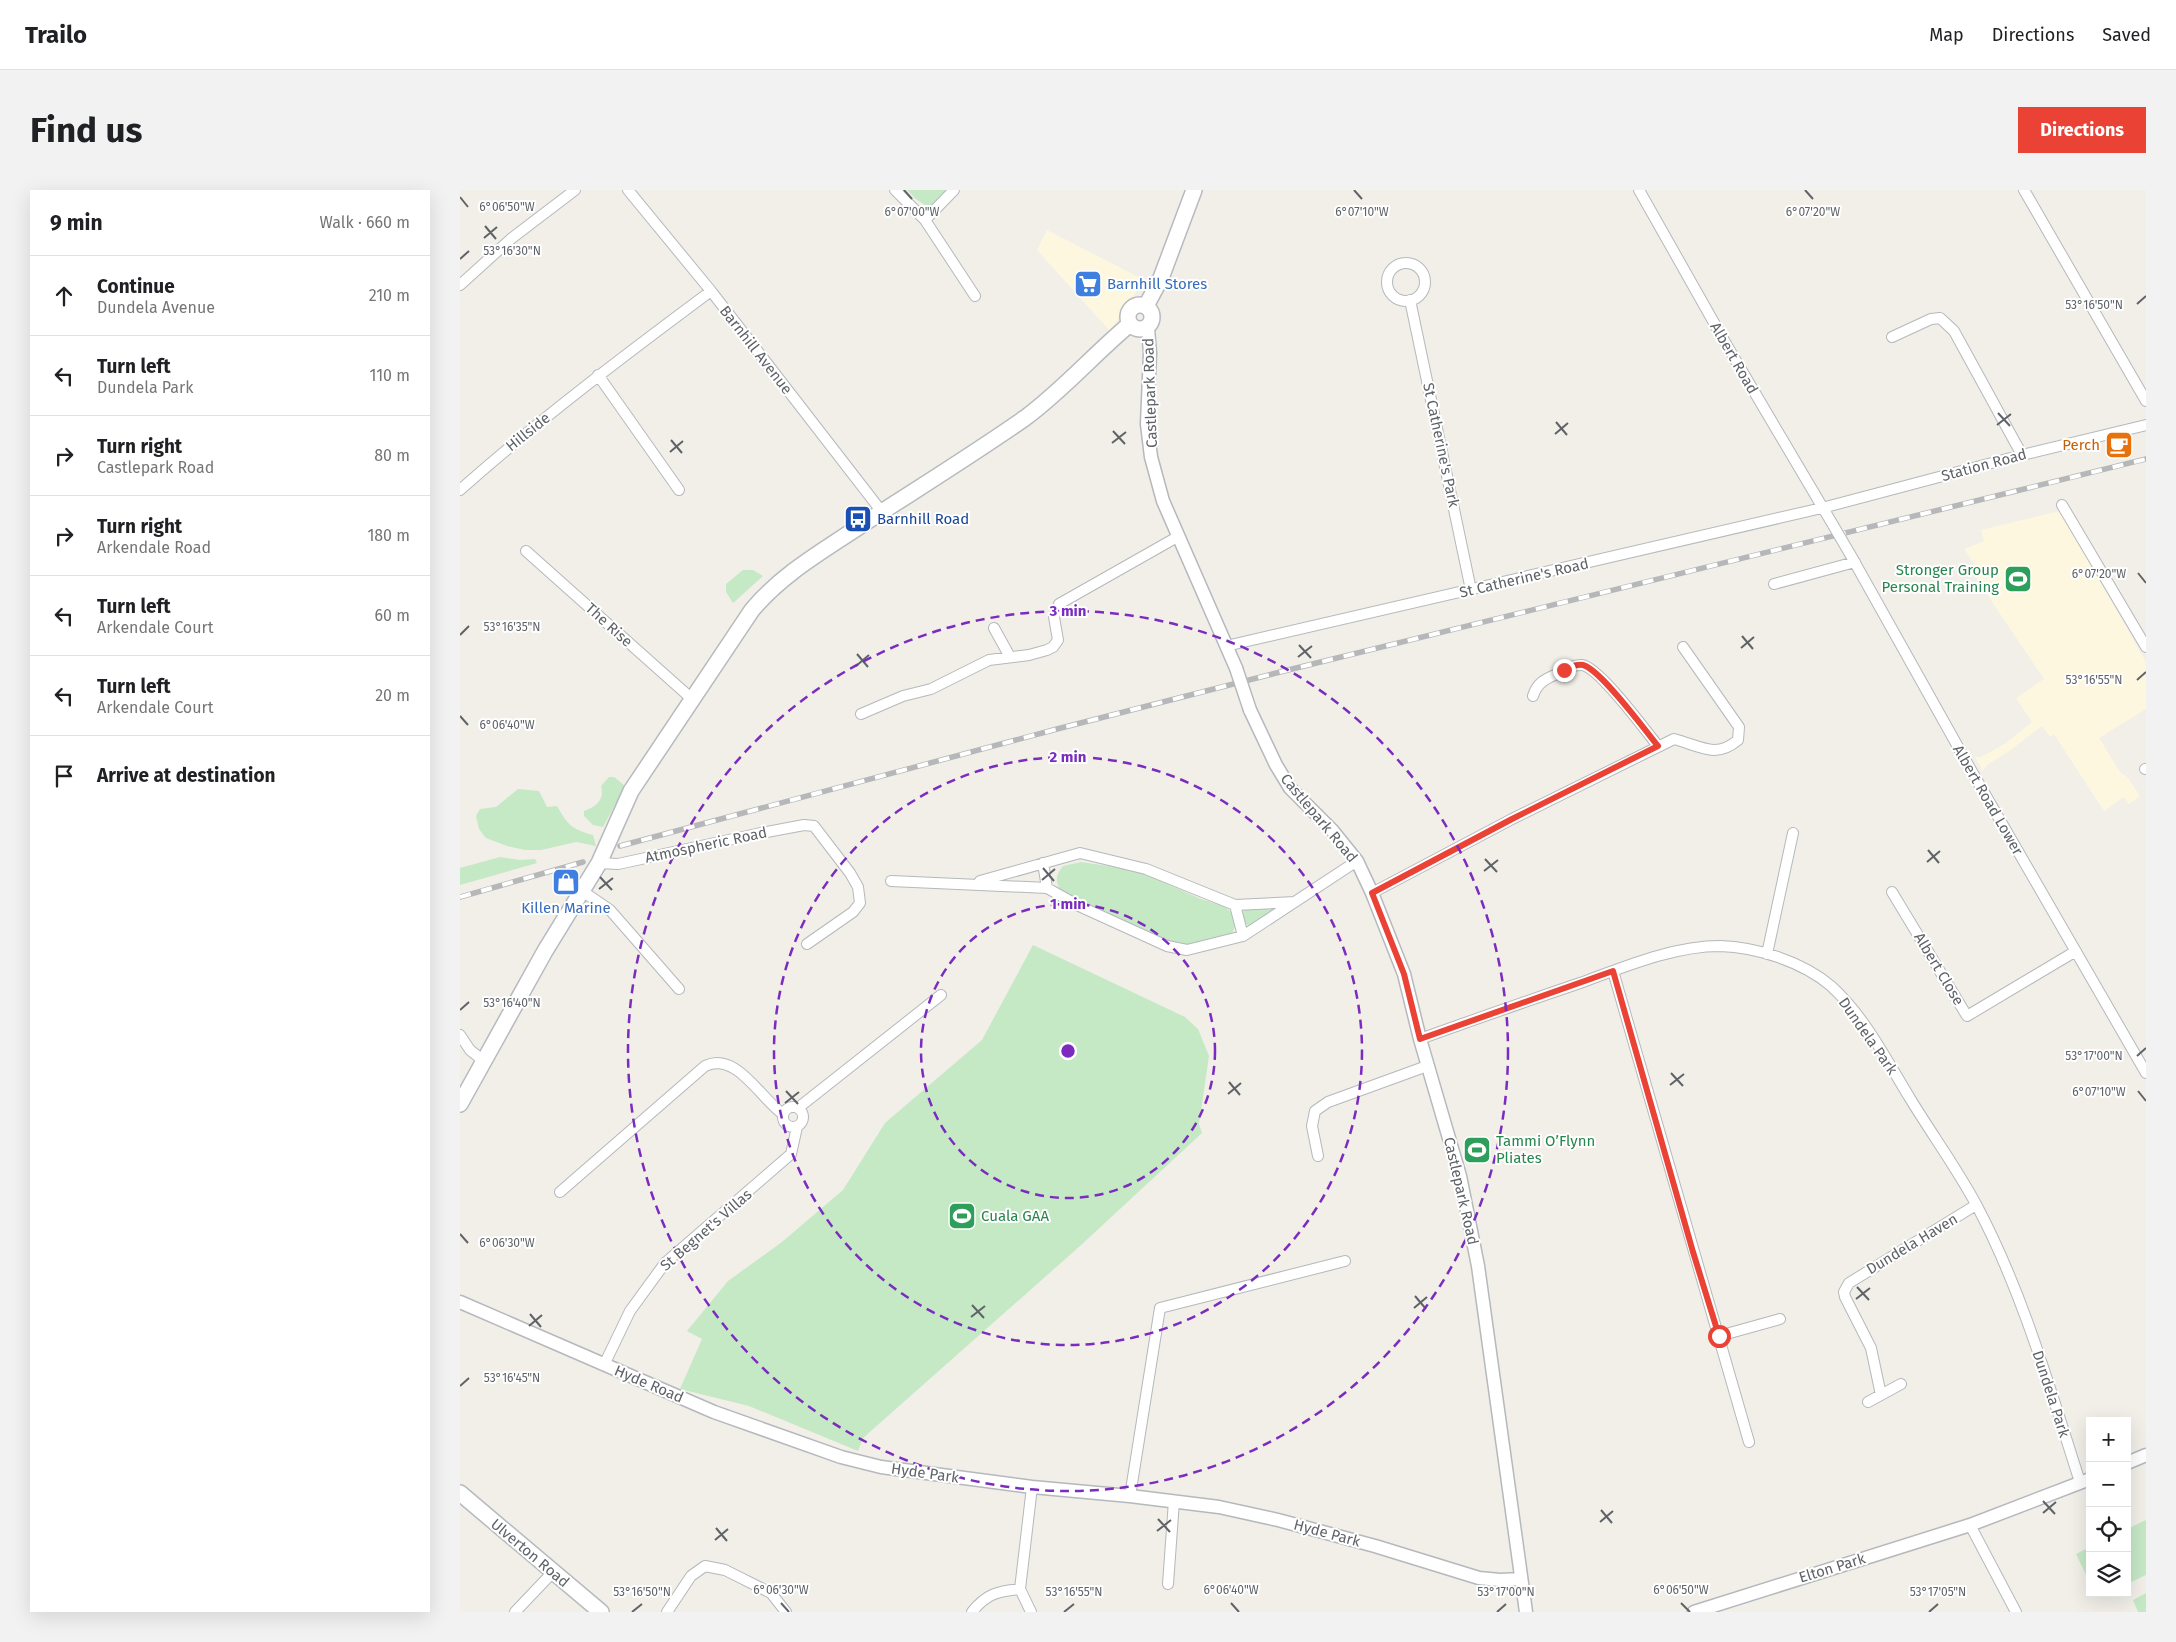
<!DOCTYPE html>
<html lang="en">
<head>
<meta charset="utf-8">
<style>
	:root { --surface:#fff; --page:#f2f2f2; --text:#202124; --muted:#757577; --line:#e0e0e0; --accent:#ea4335 }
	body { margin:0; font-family:"Fira Sans",sans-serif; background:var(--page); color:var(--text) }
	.controls { position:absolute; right:15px; bottom:15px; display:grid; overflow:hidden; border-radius:0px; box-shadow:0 5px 20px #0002 }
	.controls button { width:45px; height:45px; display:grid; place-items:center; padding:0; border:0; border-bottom:1px solid var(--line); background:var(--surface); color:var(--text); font:25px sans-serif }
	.stop { position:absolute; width:15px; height:15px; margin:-11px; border:4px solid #ea4335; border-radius:50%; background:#fff }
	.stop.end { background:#ea4335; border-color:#fff; box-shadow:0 1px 5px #0008 }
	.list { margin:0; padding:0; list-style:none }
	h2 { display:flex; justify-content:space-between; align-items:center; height:65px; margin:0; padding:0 20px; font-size:21px }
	h2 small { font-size:16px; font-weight:400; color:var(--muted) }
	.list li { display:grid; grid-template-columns:32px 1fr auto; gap:15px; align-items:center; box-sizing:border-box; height:80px; padding:0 20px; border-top:1px solid var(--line) }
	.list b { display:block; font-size:19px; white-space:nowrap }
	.list p { margin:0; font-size:16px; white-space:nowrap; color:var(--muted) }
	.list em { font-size:16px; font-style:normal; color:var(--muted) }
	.icon { flex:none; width:28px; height:28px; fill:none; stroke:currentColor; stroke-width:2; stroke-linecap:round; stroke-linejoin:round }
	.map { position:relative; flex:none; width:1686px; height:1422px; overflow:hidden; border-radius:0px }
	header { display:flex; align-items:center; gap:30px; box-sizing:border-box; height:70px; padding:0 25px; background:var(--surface); border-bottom:1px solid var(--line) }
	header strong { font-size:24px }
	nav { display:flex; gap:28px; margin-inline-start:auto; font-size:18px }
	.intro { display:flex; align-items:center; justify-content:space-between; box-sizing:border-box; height:120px; padding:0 30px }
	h1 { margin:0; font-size:35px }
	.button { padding:12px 22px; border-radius:0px; background:var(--accent); color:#fff; font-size:18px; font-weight:700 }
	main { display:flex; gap:30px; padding:0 30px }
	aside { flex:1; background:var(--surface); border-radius:0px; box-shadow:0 5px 20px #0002 }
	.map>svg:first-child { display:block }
</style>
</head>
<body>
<header>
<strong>Trailo</strong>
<nav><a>Map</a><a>Directions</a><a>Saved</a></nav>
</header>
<div class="intro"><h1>Find us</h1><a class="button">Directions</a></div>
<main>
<aside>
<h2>9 min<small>Walk · 660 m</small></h2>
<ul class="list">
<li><svg class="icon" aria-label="ahead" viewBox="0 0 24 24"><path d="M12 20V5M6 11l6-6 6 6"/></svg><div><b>Continue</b><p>Dundela Avenue</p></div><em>210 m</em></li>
<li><svg class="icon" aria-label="left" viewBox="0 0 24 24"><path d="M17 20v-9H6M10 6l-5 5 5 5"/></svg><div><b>Turn left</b><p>Dundela Park</p></div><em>110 m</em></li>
<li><svg class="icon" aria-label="right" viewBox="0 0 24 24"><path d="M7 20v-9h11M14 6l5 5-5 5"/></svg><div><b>Turn right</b><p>Castlepark Road</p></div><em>80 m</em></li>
<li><svg class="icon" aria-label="right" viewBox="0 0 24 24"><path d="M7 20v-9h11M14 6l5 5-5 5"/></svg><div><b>Turn right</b><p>Arkendale Road</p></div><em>180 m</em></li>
<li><svg class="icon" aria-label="left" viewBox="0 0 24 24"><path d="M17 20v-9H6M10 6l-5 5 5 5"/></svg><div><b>Turn left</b><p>Arkendale Court</p></div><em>60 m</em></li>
<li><svg class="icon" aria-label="left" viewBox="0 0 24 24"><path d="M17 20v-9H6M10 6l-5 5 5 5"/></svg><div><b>Turn left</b><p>Arkendale Court</p></div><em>20 m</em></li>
<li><svg class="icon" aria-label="arrive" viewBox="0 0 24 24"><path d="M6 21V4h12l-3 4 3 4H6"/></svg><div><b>Arrive at destination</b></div></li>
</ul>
</aside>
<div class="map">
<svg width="1686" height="1422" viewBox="0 0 1686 1422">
	<rect width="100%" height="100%" fill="#f1efe8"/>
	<!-- commercial -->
	<path fill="#fef7e0" d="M 587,40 L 684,90 L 650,141 L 577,60 Z
		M 1600,321 L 1686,472 L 1686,519 L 1639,548 L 1660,582 L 1668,588 L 1680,606 L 1669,614 L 1664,607 L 1644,621 L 1594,544 L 1590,547 L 1582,536 L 1548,562 L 1527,575 L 1523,581 L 1515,567 L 1521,567 L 1546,553 L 1572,532 L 1556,508 L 1584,489 L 1510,379 L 1516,376 L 1504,359 L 1524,351 L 1521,340 Z"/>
	<!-- green -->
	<path fill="#c5e8c5" d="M 447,0 L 488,0 L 469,18 L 456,9 Z
		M 283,380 L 293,380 L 303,386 L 273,413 L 266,402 L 266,394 Z
		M 149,587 L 154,587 L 165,596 L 143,637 L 133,635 L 124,626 L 124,621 C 136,617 145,610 141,596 Z
		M 58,599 L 79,601 L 87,617 L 97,616 C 108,635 111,639 133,645 L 136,656 L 116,652 L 81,660 L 65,660 L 47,656 L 26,648 L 19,639 L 16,626 L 20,619 L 36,617 Z
		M 40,667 L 60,670 L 75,669 L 77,673 L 0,695 L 0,678 Z
		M 621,672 L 662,678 L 685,684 L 741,709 L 764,716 L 771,722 L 775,736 L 772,744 C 749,750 730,759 707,751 L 605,705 C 595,695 594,686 603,676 Z
		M 826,715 L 789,736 C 782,733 782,725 784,718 Z
		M 573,755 L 725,827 L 738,839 L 749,866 L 739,934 L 742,943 L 620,1056 L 403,1248 L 398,1261 L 289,1216 L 220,1199 L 242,1149 L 227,1141 L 268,1091 L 322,1052 L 383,1000 L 425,933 L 522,850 Z
		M 1686,1330 L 1686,1385 L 1667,1394 L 1667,1339 Z
		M 1630,1357 L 1630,1393 L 1616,1364 Z
		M 1686,1403 L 1686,1422 L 1678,1422 L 1673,1410 Z"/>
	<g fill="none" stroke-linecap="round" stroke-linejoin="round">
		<!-- minor casing -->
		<g stroke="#b5b8bc" stroke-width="12">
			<path id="minor" d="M 168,0 L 251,101 L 422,322
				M 435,0 L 465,30 L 515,106
				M 1179,0 L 1266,154 L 1373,335
				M 1564,0 L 1686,211
				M 465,30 L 494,0
				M927 92a19 19 0 1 1 38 0a19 19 0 1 1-38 0Z
				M 0,95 L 52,48 L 115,0
				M 950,110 L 1011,400
				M 1432,147 L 1471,129 L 1480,128 L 1494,141 L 1562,265
				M 138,185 L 219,300
				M 0,300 C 80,229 165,165 251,101
				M 1602,315 L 1686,457
				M 66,361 L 232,509
				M 1390,364 L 1511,580 L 1686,883
				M 1314,394 L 1395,372
				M 534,438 L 550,467
				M 766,456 L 1362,318 L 1562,265 L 1686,235
				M 1073,506 C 1077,493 1085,489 1097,484 C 1104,480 1114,474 1122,475 C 1139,477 1186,541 1198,556
				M 401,524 L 443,506 L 471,499 L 529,470 L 569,465 L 587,460 L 593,457 L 598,450 L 594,427 L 599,414 L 719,346
				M 1685,579 L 1686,579
				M 139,673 L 158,674 L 301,643 L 344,635 L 354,636 L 390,683 L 398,697 L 400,713 L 393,722 L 347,754
				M 583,673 L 587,698
				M 431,691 L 587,698 L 619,716 L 707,756 L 727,760 L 783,746 L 897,671
				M 520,691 L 620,663 L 686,679 L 775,715 L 835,712
				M 122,701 L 150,720 L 219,799
				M 1432,702 L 1507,826 L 1616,761
				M 912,703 L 1052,629 L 1214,549 C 1240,556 1256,569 1278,550 L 1279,537 L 1223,457
				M 775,715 L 783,746
				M 1307,764 L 1333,643
				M 1153,781 L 1289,1252
				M 0,845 L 10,860 L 25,872
				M 960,849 C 1013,830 1067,811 1120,793 C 1164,777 1213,756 1260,756 C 1297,757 1343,772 1371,796 C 1406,828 1427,871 1451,910 C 1473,946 1498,980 1517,1016 C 1563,1103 1590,1199 1620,1292
				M323 927a10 10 0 1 1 20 0a10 10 0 1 1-20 0Z
				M 338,918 L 481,805
				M 858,966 L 852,936 L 855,921 L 868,912 L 967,876
				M 100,1002 L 245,876 C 276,861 300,908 323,924
				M 1259,1146 L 1320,1129
				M 144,1175 L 170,1121 L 205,1073 L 331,964 L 337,937
				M 1421,1205 L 1411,1158 L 1385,1107 L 1384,1102 L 1389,1093 L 1516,1015
				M 1408,1212 L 1441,1194
				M 670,1306 L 700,1118 L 885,1071
				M 1510,1335 L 1556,1422
				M 708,1394 L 714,1311
				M 560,1399 L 571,1422
				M 55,1422 L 93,1382
				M 207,1422 L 231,1386 L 245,1376 L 265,1380 L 311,1403 L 326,1422
				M 512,1422 C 526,1404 538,1401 560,1399 L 572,1297"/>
		</g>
		<!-- tertiary casing -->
		<g stroke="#b5b8bc" stroke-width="15">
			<path id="tertiary" d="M 688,138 L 690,163 L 687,234 L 691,267 L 703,311 L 776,478
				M 790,520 L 816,575 L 830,598 L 872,640 L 897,671 L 912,703 L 944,784 L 960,849 L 1000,986 L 1018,1076 L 1066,1422
				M 0,1112 L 254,1222 L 381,1267 L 421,1277 L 572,1297 L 670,1306 L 759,1317 L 818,1330 L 915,1356 L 1019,1388 L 1040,1390 L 1061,1389
				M 1667,1273 L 1686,1265
				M 1234,1422 L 1510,1335 L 1630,1289"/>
		</g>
		<!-- secondary casing -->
		<g stroke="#b6babf" stroke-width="18">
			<path id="secondary" d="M668 127a12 12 0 1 1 24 0a12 12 0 1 1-24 0Z
				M 686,116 L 701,88 L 734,0
				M 0,914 L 85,761 L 139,673 L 171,601 L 292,420 C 323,383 363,361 403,334 C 457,299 512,265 565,228 C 603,200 634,164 670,134
				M 0,1303 L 141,1422"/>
		</g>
		<!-- minor -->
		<use href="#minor" stroke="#fff" stroke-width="10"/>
		<!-- tertiary -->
		<use href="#tertiary" stroke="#fff" stroke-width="12"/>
		<!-- secondary -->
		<use href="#secondary" stroke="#fff" stroke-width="15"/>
		<!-- rail casing -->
		<g stroke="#b6b7b8" stroke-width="5.5">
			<path id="rail" d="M 160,656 L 597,539 L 824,481 L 1686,269
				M 0,707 L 123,672"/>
		</g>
		<!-- rail -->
		<use href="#rail" stroke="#fff" stroke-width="4" stroke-dasharray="11" stroke-linecap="butt"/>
		<!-- minor-bridge casing -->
		<g stroke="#b5b8bc" stroke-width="12" stroke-linecap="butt">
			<path id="minor-bridge" d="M 1373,335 L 1390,364"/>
		</g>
		<!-- tertiary-bridge casing -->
		<g stroke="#b5b8bc" stroke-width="15" stroke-linecap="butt">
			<path id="tertiary-bridge" d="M 776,478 L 790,520"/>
		</g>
		<!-- minor-bridge -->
		<use href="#minor-bridge" stroke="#fff" stroke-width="10"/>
		<!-- tertiary-bridge -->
		<use href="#tertiary-bridge" stroke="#fff" stroke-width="12"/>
	</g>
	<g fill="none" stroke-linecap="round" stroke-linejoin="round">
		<!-- route -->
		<path stroke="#ea4335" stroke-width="6" d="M 1104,480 C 1110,477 1117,474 1123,475 C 1140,479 1185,540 1198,556 L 1052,629 L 912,703 L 944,784 L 960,849 L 1153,781 L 1233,1062 L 1259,1146"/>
	</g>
	<!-- ticks -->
	<path fill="none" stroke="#5f6368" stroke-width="2" d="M 444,0 L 452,9M 894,0 L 902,9M 1345,0 L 1353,9M 0,7 L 8,17M 25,36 L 36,49M 24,48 L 37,37M 0,69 L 9,61M 1677,114 L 1686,106M 1538,223 L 1550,236M 1096,232 L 1107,245M 1537,235 L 1551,224M 653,241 L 665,254M 1095,244 L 1108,233M 211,250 L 222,263M 652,253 L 666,242M 210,262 L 223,251M 1678,383 L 1686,393M 0,445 L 9,436M 1282,446 L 1293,459M 839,455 L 851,468M 1281,458 L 1294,447M 397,464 L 408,477M 838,467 L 852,456M 396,476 L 409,465M 1677,490 L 1686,482M 0,526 L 8,535M 1468,660 L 1479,673M 1025,669 L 1037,682M 1467,672 L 1480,661M 583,678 L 594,691M 1024,681 L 1038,670M 140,687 L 152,700M 582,690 L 595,679M 139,699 L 153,688M 0,820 L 9,812M 1677,866 L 1686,858M 1211,883 L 1223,896M 769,892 L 780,905M 1210,895 L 1224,884M 326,901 L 338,914M 1678,901 L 1686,911M 768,904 L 781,893M 325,913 L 339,902M 0,1044 L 8,1053M 1397,1097 L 1409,1110M 955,1106 L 966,1119M 1396,1109 L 1410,1098M 512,1115 L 524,1128M 954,1118 L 967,1107M 70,1124 L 81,1137M 511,1127 L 525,1116M 69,1136 L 82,1125M 0,1196 L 9,1188M 1583,1311 L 1595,1324M 1141,1320 L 1152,1333M 1583,1323 L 1596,1312M 698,1329 L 710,1342M 1140,1332 L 1153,1321M 256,1338 L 267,1351M 697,1341 L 711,1330M 255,1350 L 268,1339M 321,1413 L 329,1422M 771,1413 L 779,1422M 1221,1413 L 1230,1422M 172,1422 L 182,1414M 604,1422 L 614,1414M 1037,1422 L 1046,1414M 1469,1422 L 1478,1414"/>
	<!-- distance rings -->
	<g fill="none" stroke="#7b2cbf" stroke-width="2.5" stroke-dasharray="9 6">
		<circle cx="608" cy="861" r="147"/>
		<circle cx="608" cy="861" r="294"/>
		<circle cx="608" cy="861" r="440"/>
	</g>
	<!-- icons -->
	<defs>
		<g id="supermarket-square" transform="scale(1.4375)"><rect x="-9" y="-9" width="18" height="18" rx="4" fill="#3f7fe0" stroke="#fff"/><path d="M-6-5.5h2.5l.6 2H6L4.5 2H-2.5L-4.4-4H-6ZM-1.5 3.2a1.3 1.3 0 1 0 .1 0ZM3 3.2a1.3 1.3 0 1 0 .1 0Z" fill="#fff"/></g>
		<g id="cafe-square" transform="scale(1.4375)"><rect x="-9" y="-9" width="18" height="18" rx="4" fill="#e8710a" stroke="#fff"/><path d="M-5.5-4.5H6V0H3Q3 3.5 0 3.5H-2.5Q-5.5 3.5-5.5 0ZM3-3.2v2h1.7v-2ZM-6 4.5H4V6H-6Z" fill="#fff"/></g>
		<g id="bus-square" transform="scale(1.4375)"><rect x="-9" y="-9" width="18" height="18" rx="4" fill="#1a4fb4" stroke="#fff"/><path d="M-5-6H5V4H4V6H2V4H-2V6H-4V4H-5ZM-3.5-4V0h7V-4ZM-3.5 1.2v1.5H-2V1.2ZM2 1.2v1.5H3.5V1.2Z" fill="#fff"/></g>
		<g id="stadium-square" transform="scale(1.4375)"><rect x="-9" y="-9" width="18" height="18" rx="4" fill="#2e9e5b" stroke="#fff"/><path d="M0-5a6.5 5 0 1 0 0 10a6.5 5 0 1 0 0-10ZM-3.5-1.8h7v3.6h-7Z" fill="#fff"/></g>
		<g id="shop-square" transform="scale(1.4375)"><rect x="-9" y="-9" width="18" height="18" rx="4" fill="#3f7fe0" stroke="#fff"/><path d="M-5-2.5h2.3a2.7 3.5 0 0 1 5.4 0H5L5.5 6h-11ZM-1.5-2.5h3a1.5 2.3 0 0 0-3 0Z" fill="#fff"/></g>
	</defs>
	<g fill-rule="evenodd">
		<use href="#supermarket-square" x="628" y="94"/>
		<use href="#cafe-square" x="1659" y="255"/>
		<use href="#bus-square" x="398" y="329"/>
		<use href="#stadium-square" x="1558" y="389"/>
		<use href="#shop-square" x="106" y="692"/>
		<use href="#stadium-square" x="1017" y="960"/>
		<use href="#stadium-square" x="502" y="1026"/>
	</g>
	<g text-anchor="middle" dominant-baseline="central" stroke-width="4" stroke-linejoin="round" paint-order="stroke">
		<!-- shop labels -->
		<g font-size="15" fill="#366cbe" stroke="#fff" text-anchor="start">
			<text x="647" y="94">Barnhill Stores</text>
			<text x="106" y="718" text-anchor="middle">Killen Marine</text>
		</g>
		<!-- street labels -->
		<g font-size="15" fill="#5f6368" stroke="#fff">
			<text transform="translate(296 160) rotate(52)">Barnhill Avenue</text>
			<text transform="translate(1274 168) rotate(60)">Albert Road</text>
			<text transform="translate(690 203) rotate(-92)">Castlepark Road</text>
			<text transform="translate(68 242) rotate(-39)">Hillside</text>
			<text transform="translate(981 255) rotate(78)">St Catherine's Park</text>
			<text transform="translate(1524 275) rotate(-15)">Station Road</text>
			<text transform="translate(1064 388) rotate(-13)">St Catherine's Road</text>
			<text transform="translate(149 435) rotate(42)">The Rise</text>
			<text transform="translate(1528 610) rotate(60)">Albert Road Lower</text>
			<text transform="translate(859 628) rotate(50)">Castlepark Road</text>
			<text transform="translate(246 655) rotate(-12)">Atmospheric Road</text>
			<text transform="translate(1479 779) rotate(59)">Albert Close</text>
			<text transform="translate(1408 846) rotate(55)">Dundela Park</text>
			<text transform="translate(1001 1001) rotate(77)">Castlepark Road</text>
			<text transform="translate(246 1040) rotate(-41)">St Begnet's Villas</text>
			<text transform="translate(1452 1054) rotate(-31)">Dundela Haven</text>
			<text transform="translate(189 1194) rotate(23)">Hyde Road</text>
			<text transform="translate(1591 1204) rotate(72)">Dundela Park</text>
			<text transform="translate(465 1283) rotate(8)">Hyde Park</text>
			<text transform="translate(867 1343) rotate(15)">Hyde Park</text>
			<text transform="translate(70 1363) rotate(40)">Ulverton Road</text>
			<text transform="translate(1372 1378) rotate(-17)">Elton Park</text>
		</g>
		<!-- food labels -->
		<g font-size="15" fill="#c56008" stroke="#fff" text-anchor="end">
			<text x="1640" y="255">Perch</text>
		</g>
		<!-- transit labels -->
		<g font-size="15" fill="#164399" stroke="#fff" text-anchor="start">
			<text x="417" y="329">Barnhill Road</text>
		</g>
		<!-- leisure labels -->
		<g font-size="15" fill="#27864d" stroke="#fff" text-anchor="start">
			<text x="1539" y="380" text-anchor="end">Stronger Group<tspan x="1539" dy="17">Personal Training</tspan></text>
			<text x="1036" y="951">Tammi O’Flynn<tspan x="1036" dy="17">Pliates</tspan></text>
			<text x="521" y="1026">Cuala GAA</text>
		</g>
	</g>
	<g font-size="12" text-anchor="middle" fill="#5f6368" stroke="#fff" stroke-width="4" stroke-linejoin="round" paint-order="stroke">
		<text x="47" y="21">6°06'50"W</text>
		<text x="452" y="26">6°07'00"W</text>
		<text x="902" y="26">6°07'10"W</text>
		<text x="1353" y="26">6°07'20"W</text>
		<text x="52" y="65">53°16'30"N</text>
		<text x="1634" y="119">53°16'50"N</text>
		<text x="1639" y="388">6°07'20"W</text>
		<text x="52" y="441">53°16'35"N</text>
		<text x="1634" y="494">53°16'55"N</text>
		<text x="47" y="539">6°06'40"W</text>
		<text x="52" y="817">53°16'40"N</text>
		<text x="1634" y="870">53°17'00"N</text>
		<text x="1639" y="906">6°07'10"W</text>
		<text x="47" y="1057">6°06'30"W</text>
		<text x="52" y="1192">53°16'45"N</text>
		<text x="321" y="1404">6°06'30"W</text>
		<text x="771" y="1404">6°06'40"W</text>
		<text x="1221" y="1404">6°06'50"W</text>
		<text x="182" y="1406">53°16'50"N</text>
		<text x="614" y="1406">53°16'55"N</text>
		<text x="1046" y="1406">53°17'00"N</text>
		<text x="1478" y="1406">53°17'05"N</text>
	</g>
	<circle cx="608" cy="861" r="8" fill="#7b2cbf" stroke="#fff" stroke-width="2.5"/>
	<g font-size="15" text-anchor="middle" font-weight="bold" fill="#7b2cbf" stroke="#fff" stroke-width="4" stroke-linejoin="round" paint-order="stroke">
		<text x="608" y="426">3 min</text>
		<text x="608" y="572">2 min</text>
		<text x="608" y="719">1 min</text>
	</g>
</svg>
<div class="controls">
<button>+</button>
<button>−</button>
<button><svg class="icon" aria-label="locate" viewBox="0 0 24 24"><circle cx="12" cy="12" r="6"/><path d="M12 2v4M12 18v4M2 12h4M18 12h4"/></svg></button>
<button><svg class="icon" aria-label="layers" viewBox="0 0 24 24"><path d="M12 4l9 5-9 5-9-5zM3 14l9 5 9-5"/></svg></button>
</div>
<div class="stop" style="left:1259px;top:1146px"></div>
<div class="stop end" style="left:1104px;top:480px"></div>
</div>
</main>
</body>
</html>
